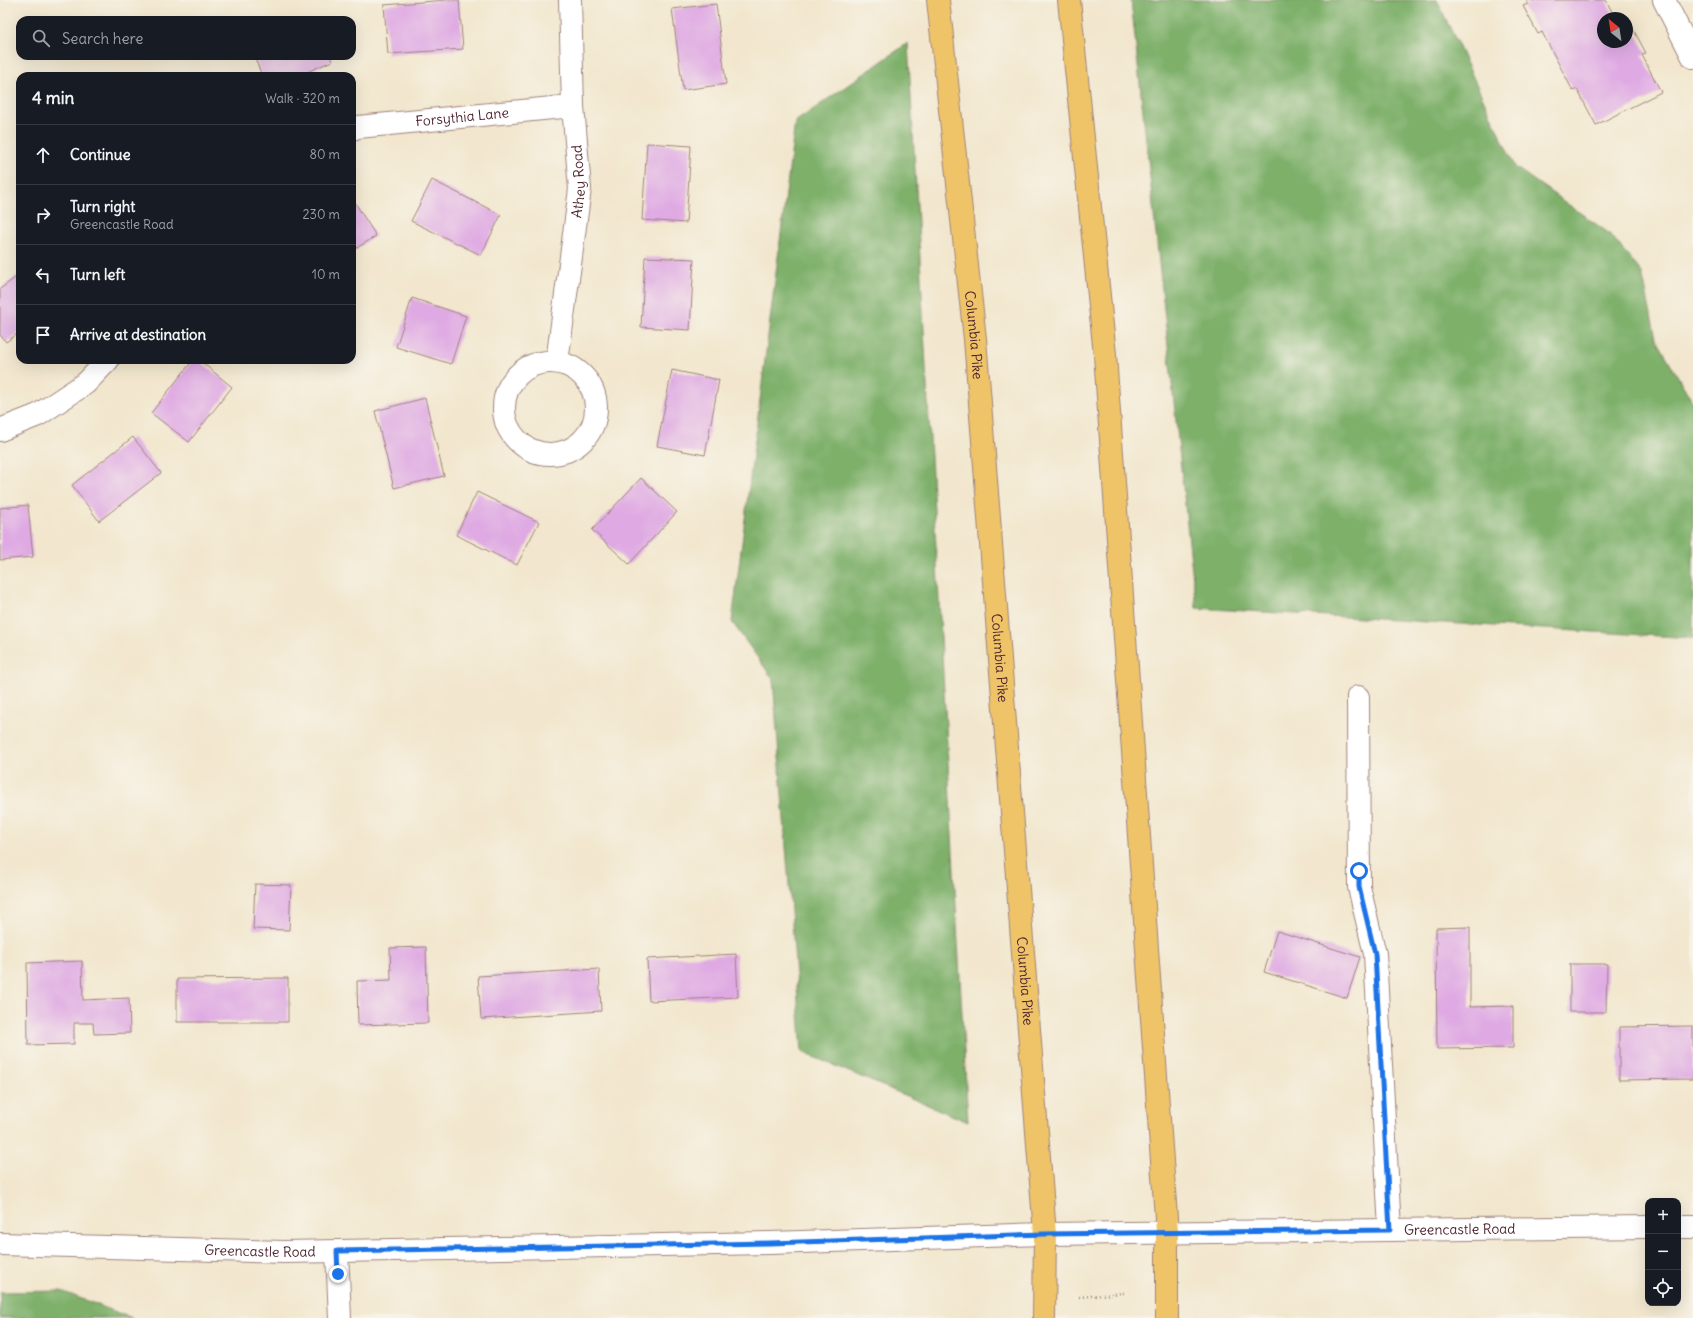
<!DOCTYPE html>
<html lang="en">
<head>
<meta charset="utf-8">
<style>
	:root { --surface:#171b24; --page:#20242c; --text:#f1f3f6; --muted:#9ea1a6; --line:#363941 }
	body { margin:0; font-family:Delius,sans-serif; background:var(--page); color:var(--text) }
	.controls { position:absolute; right:12px; bottom:12px; display:grid; overflow:hidden; border-radius:8px; box-shadow:0 4px 16px #0002 }
	.controls button { width:36px; height:36px; display:grid; place-items:center; padding:0; border:0; border-bottom:1px solid var(--line); background:var(--surface); color:var(--text); font:20px sans-serif }
	.compass { position:absolute; left:1597px; top:12px; width:36px; height:36px; border-radius:50%; background:var(--surface); box-shadow:0 4px 16px #0002; rotate:330deg }
	.stop { position:absolute; width:12px; height:12px; margin:-9px; border:3px solid #1a73e8; border-radius:50%; background:#fff }
	.stop.end { background:#1a73e8; border-color:#fff; box-shadow:0 1px 4px #0008 }
	.list { margin:0; padding:0; list-style:none }
	h2 { display:flex; justify-content:space-between; align-items:center; height:52px; margin:0; padding:0 16px; font-size:17px }
	h2 small { font-size:13px; font-weight:400; color:var(--muted) }
	.list li { display:grid; grid-template-columns:26px 1fr auto; gap:12px; align-items:center; box-sizing:border-box; height:60px; padding:0 16px; border-top:1px solid var(--line) }
	.list b { display:block; font-size:15px; white-space:nowrap }
	.list p { margin:0; font-size:13px; white-space:nowrap; color:var(--muted) }
	.list em { font-size:13px; font-style:normal; color:var(--muted) }
	.icon { flex:none; width:22px; height:22px; fill:none; stroke:currentColor; stroke-width:2; stroke-linecap:round; stroke-linejoin:round }
	.map { position:relative; flex:none; width:1693px; height:1318px; overflow:hidden }
	.search { position:absolute; background:var(--surface); box-shadow:0 4px 16px #0002; left:16px; top:16px; width:340px; height:44px; display:flex; align-items:center; gap:10px; box-sizing:border-box; padding:0 14px; border-radius:12px; color:var(--muted); font-size:15px }
	.panel { position:absolute; background:var(--surface); box-shadow:0 4px 16px #0002; left:16px; top:72px; width:340px; height:292px; border-radius:12px }
	.map>svg:first-child { display:block }
</style>
</head>
<body>
<div class="map">
<svg width="1693" height="1318" viewBox="0 0 1693 1318">
	<rect width="100%" height="100%" fill="#f7f3e8"/>
	<filter id="ink" filterUnits="userSpaceOnUse"><feTurbulence type="fractalNoise" baseFrequency=".025" numOctaves="2"/><feDisplacementMap in="SourceGraphic" scale="8" xChannelSelector="R" yChannelSelector="G"/><feConvolveMatrix kernelMatrix="1 2 1 2 8 2 1 2 1" color-interpolation-filters="sRGB"/></filter>
	<filter id="wash" filterUnits="userSpaceOnUse"><feTurbulence type="fractalNoise" baseFrequency=".012" numOctaves="4" result="noise"/><feDisplacementMap in="SourceGraphic" scale="16" xChannelSelector="R" yChannelSelector="G"/><feGaussianBlur stdDeviation="0.9" result="paint"/><feColorMatrix in="noise" values="0 0 0 0 0 0 0 0 0 0 0 0 0 0 0 0 0 1.4 0 .05"/><feComposite in="paint" operator="in"/></filter>
	<g filter="url(#wash)">
		<rect width="100%" height="100%" fill="#f2e7ce"/>
		<!-- forest -->
		<path fill="#7eb06b" stroke="#64684b" d="M 1131,0 L 1437,0 L 1515,167 L 1610,234 L 1642,273 L 1656,338 L 1693,403 L 1693,638 L 1196,608 Z
			M 908,43 L 968,1122 L 802,1052 L 773,679 L 732,622 L 795,122 Z
			M 61,1291 L 132,1318 L 0,1318 L 0,1292 Z"/>
		<g id="blocks">
			<!-- building -->
			<path fill="#dfaae3" d="M 446,0 L 459,0 L 463,49 L 388,54 L 384,5 Z
				M 1527,0 L 1606,0 L 1615,18 L 1603,18 L 1603,42 L 1627,42 L 1627,29 L 1632,27 L 1646,53 L 1642,55 L 1661,92 L 1596,125 L 1577,89 L 1573,91 L 1542,32 L 1538,34 L 1523,6 L 1528,4 Z
				M 716,4 L 726,84 L 683,90 L 672,9 Z
				M 254,56 L 330,56 L 332,61 L 298,76 L 262,76 Z
				M 647,143 L 691,146 L 686,223 L 642,220 Z
				M 432,180 L 501,215 L 481,255 L 411,221 Z
				M 352,198 L 376,236 L 352,251 Z
				M 645,257 L 694,259 L 690,330 L 641,327 Z
				M 20,274 L 20,332 L 6,342 L 0,335 L 0,289 Z
				M 412,298 L 466,316 L 451,364 L 396,347 Z
				M 193,360 L 199,360 L 232,387 L 189,442 L 151,413 Z
				M 672,370 L 719,380 L 705,455 L 657,446 Z
				M 425,398 L 444,476 L 394,488 L 375,411 Z
				M 133,437 L 161,473 L 99,521 L 72,485 Z
				M 641,478 L 677,512 L 629,564 L 592,530 Z
				M 477,492 L 539,522 L 517,565 L 456,535 Z
				M 28,505 L 33,557 L 0,560 L 0,508 Z
				M 255,884 L 291,885 L 289,930 L 253,929 Z
				M 1470,927 L 1470,1007 L 1513,1006 L 1513,1048 L 1437,1049 L 1436,928 Z
				M 1277,931 L 1360,957 L 1347,998 L 1264,972 Z
				M 426,947 L 428,1023 L 358,1025 L 357,981 L 391,980 L 390,948 Z
				M 736,954 L 738,997 L 649,1001 L 647,959 Z
				M 82,961 L 83,1000 L 129,998 L 130,1033 L 94,1034 L 93,1023 L 74,1023 L 74,1044 L 28,1045 L 27,963 Z
				M 1570,964 L 1607,964 L 1606,1012 L 1570,1012 Z
				M 599,969 L 601,1011 L 481,1019 L 478,976 Z
				M 288,978 L 288,1022 L 177,1022 L 177,979 Z
				M 1693,1026 L 1693,1079 L 1619,1080 L 1619,1027 Z"/>
		</g>
	</g>
	<g filter="url(#ink)">
		<use href="#blocks" fill-opacity="0" stroke="#9e837c" stroke-width="1"/>
		<g fill="none" stroke-linecap="round" stroke-linejoin="round">
			<!-- minor casing -->
			<g stroke="#9e837c" stroke-width="24">
				<g id="minor">
					<path d="M 1664,0 L 1693,57"/>
					<path id="s1" d="M 352,129 L 358,127 L 573,106"/>
					<circle cx="550" cy="408" r="46"/>
					<path id="s2" d="M 557,362 L 580,189 L 573,106 L 570,0"/>
					<path d="M 0,430 L 38,415 L 86,383 L 108,360"/>
					<path d="M 1358,697 L 1359,887 L 1375,954 L 1390,1230"/>
					<path d="M 1678,1227 L 1693,1227"/>
					<path id="s3" d="M 0,1244 L 284,1252 L 770,1243 L 1045,1234 L 1648,1227"/>
					<path d="M 337,1251 L 340,1318"/>
				</g>
			</g>
			<!-- highway casing -->
			<g stroke="#9e837c" stroke-width="24">
				<g id="highway">
					<path id="s4" d="M 938,0 L 975,339 L 1045,1234 L 1044,1318"/>
					<path d="M 1069,0 L 1105,355 L 1167,1232 L 1167,1318"/>
				</g>
			</g>
			<!-- path -->
			<path stroke="#9e837c" stroke-width="2.5" stroke-dasharray="1 3" stroke-linecap="butt" d="M 1079,1297 L 1124,1293"/>
			<!-- minor -->
			<use href="#minor" stroke="#fff" stroke-width="22"/>
			<!-- highway -->
			<use href="#highway" stroke="#efc469" stroke-width="22"/>
		</g>
	</g>
	<g fill="none" stroke-linecap="round" stroke-linejoin="round" filter="url(#ink)">
		<!-- route -->
		<path stroke="#1a73e8" stroke-width="5" d="M 338,1274 L 337,1251 L 770,1243 L 1045,1234 L 1390,1230 L 1375,954 L 1359,887 L 1359,871"/>
	</g>
	<g text-anchor="middle" dominant-baseline="central" stroke-width="4" stroke-linejoin="round" paint-order="stroke">
		<!-- street labels -->
		<g font-size="14" fill="#4a1f2b" stroke="#f7f3e8">
			<text stroke="none"><textPath href="#s1" startOffset="111">Forsythia Lane</textPath></text>
			<text stroke="none"><textPath href="#s2" startOffset="182">Athey Road</textPath></text>
			<text stroke="none"><textPath href="#s4" startOffset="337">Columbia Pike</textPath></text>
			<text stroke="none"><textPath href="#s4" startOffset="661">Columbia Pike</textPath></text>
			<text stroke="none"><textPath href="#s4" startOffset="985">Columbia Pike</textPath></text>
			<text stroke="none"><textPath href="#s3" startOffset="1460">Greencastle Road</textPath></text>
			<text stroke="none"><textPath href="#s3" startOffset="260">Greencastle Road</textPath></text>
		</g>
	</g>
</svg>
<div class="controls">
<button>+</button>
<button>−</button>
<button><svg class="icon" aria-label="locate" viewBox="0 0 24 24"><circle cx="12" cy="12" r="6"/><path d="M12 2v4M12 18v4M2 12h4M18 12h4"/></svg></button>
</div>
<svg class="compass" viewBox="-18 -18 36 36"><path d="M0-13l5 13h-10z" fill="#e53935"/><path d="M0 13l5-13h-10z" fill="#9ea1a6"/></svg>
<div class="stop" style="left:1359px;top:871px"></div>
<div class="stop end" style="left:338px;top:1274px"></div>
<div class="search"><svg class="icon" aria-label="search" viewBox="0 0 24 24"><circle cx="10" cy="10" r="6"/><path d="M15 15l6 6"/></svg>Search here</div>
<section class="panel">
<h2>4 min<small>Walk · 320 m</small></h2>
<ul class="list">
<li><svg class="icon" aria-label="ahead" viewBox="0 0 24 24"><path d="M12 20V5M6 11l6-6 6 6"/></svg><div><b>Continue</b></div><em>80 m</em></li>
<li><svg class="icon" aria-label="right" viewBox="0 0 24 24"><path d="M7 20v-9h11M14 6l5 5-5 5"/></svg><div><b>Turn right</b><p>Greencastle Road</p></div><em>230 m</em></li>
<li><svg class="icon" aria-label="left" viewBox="0 0 24 24"><path d="M17 20v-9H6M10 6l-5 5 5 5"/></svg><div><b>Turn left</b></div><em>10 m</em></li>
<li><svg class="icon" aria-label="arrive" viewBox="0 0 24 24"><path d="M6 21V4h12l-3 4 3 4H6"/></svg><div><b>Arrive at destination</b></div></li>
</ul>
</section>
</div>
</body>
</html>
